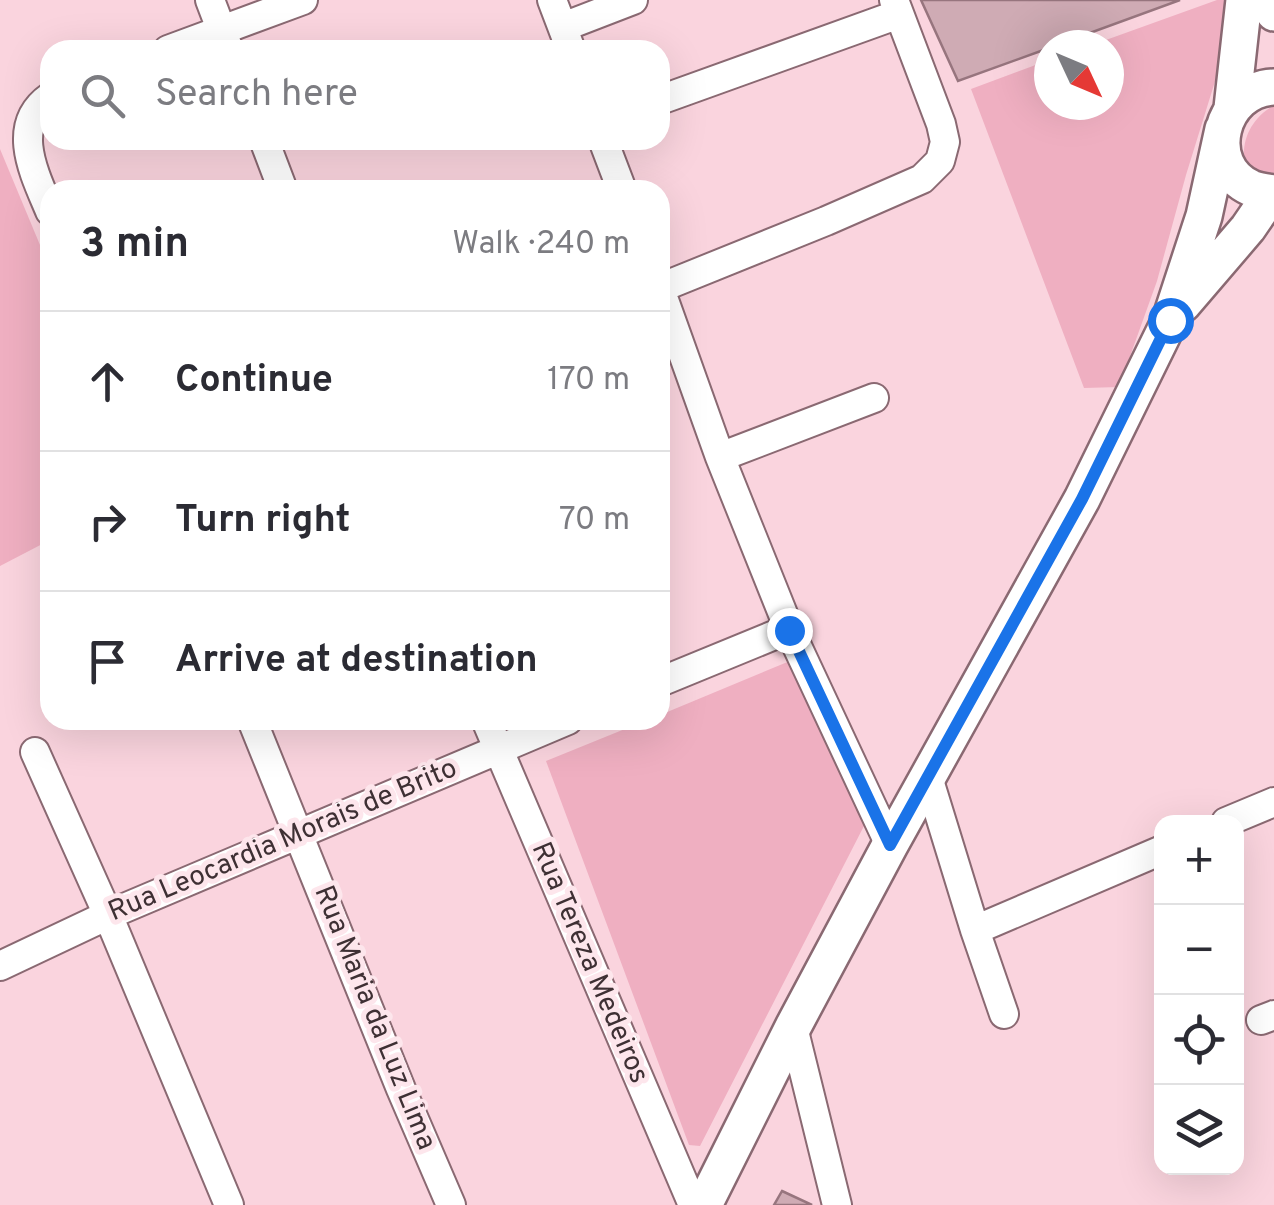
<!DOCTYPE html>
<html lang="en">
<head>
<meta charset="utf-8">
<style>
	:root { --surface:#fff; --page:#f7f7f7; --text:#2b2b33; --muted:#7c7c81; --line:#e1e1e2 }
	body { margin:0; font-family:Overpass,sans-serif; background:var(--page); color:var(--text) }
	.controls { position:absolute; right:30px; bottom:30px; display:grid; overflow:hidden; border-radius:20px; box-shadow:0 10px 40px #0002 }
	.controls button { width:90px; height:90px; display:grid; place-items:center; padding:0; border:0; border-bottom:2px solid var(--line); background:var(--surface); color:var(--text); font:50px sans-serif }
	.compass { position:absolute; left:1034px; top:30px; width:90px; height:90px; border-radius:50%; background:var(--surface); box-shadow:0 10px 40px #0002; rotate:134deg }
	.stop { position:absolute; width:30px; height:30px; margin:-22px; border:8px solid #1a73e8; border-radius:50%; background:#fff }
	.stop.end { background:#1a73e8; border-color:#fff; box-shadow:0 2px 10px #0008 }
	.list { margin:0; padding:0; list-style:none }
	h2 { display:flex; justify-content:space-between; align-items:center; height:130px; margin:0; padding:0 40px; font-size:42px }
	h2 small { font-size:32px; font-weight:400; color:var(--muted) }
	.list li { display:grid; grid-template-columns:65px 1fr auto; gap:30px; align-items:center; box-sizing:border-box; height:140px; padding:0 40px; border-top:2px solid var(--line) }
	.list b { display:block; font-size:38px; white-space:nowrap }
	.list em { font-size:32px; font-style:normal; color:var(--muted) }
	.icon { flex:none; width:55px; height:55px; fill:none; stroke:currentColor; stroke-width:2; stroke-linecap:round; stroke-linejoin:round }
	.map { position:relative; flex:none; width:1274px; height:1205px; overflow:hidden }
	.search { position:absolute; background:var(--surface); box-shadow:0 10px 40px #0002; left:40px; top:40px; width:630px; height:110px; display:flex; align-items:center; gap:25px; box-sizing:border-box; padding:0 35px; border-radius:30px; color:var(--muted); font-size:38px }
	.panel { position:absolute; background:var(--surface); box-shadow:0 10px 40px #0002; left:40px; top:180px; width:630px; height:550px; border-radius:30px }
	.map>svg:first-child { display:block }
</style>
</head>
<body>
<div class="map">
<svg width="1274" height="1205" viewBox="0 0 1274 1205">
	<rect width="100%" height="100%" fill="#fad4de"/>
	<!-- green -->
	<path fill="#efafc1" d="M 1217,0 L 1233,0 L 1234,20 L 1186,175 L 1157,281 L 1119,387 L 1084,388 L 971,89 L 1049,60 L 1049,105 L 1109,105 L 1109,45 L 1092,45 Z
		M 1274,105 L 1274,180 L 1267,182 L 1245,165 C 1240,140 1252,118 1274,105 Z
		M 0,149 L 50,269 L 50,540 L 0,566 Z
		M 802,656 L 866,822 L 700,1146 L 689,1145 L 546,761 L 647,720 L 660,720 L 660,715 Z"/>
	<!-- building -->
	<path fill="#cfabb4" stroke="#97757e" stroke-width="2.5" d="M 921,0 L 1180,0 L 1057,45 L 1049,45 L 1049,48 L 958,81 Z
		M 782,1191 L 812,1205 L 774,1205 Z"/>
	<g fill="none" stroke-linecap="round" stroke-linejoin="round">
		<!-- minor casing -->
		<g stroke="#8a6972" stroke-width="32">
			<path id="minor" d="M 210,0 L 229,50
				M 552,0 L 571,50
				M 563,27 L 633,0
				M 168,50 L 303,0
				M 50,97 C 9,126 35,175 50,211
				M 660,100 L 899,14
				M 264,140 L 283,190
				M 603,140 L 622,190
				M 660,288 L 826,221 L 922,179 L 940,161 L 945,142 L 941,124 L 894,0
				M 660,289 L 720,457 L 789,629 L 890,845
				M 720,457 L 874,398
				M 660,682 L 789,629
				M 252,720 L 401,1089 L 451,1205
				M 486,720 L 693,1205
				M 35,752 L 108,915 L 229,1205
				M 928,777 L 975,930 L 1004,1014
				M 1226,822 L 1274,802
				M 975,930 L 1162,850
				M 0,966 L 108,915 L 568,720
				M 1261,1020 L 1274,1015
				M 793,1027 L 837,1205"/>
		</g>
		<!-- major casing -->
		<g stroke="#8a6972" stroke-width="40">
			<path id="major" d="M 1267,0 L 1274,13
				M 1274,87 C 1220,89 1201,165 1251,188 C 1258,191 1267,192 1274,193
				M 1232,108 L 1244,0
				M 1183,304 L 1248,228 L 1272,193
				M 704,1205 L 793,1027 L 890,845 L 1082,499 L 1170,320 L 1204,216 L 1223,129"/>
		</g>
		<!-- minor -->
		<use href="#minor" stroke="#fff" stroke-width="28"/>
		<!-- major -->
		<use href="#major" stroke="#fff" stroke-width="35"/>
	</g>
	<g fill="none" stroke-linecap="round" stroke-linejoin="round">
		<!-- route -->
		<path stroke="#1a73e8" stroke-width="12" d="M 789,630 L 890,845 L 1082,499 L 1170,320"/>
	</g>
	<g text-anchor="middle" dominant-baseline="central" stroke-width="10" stroke-linejoin="round" paint-order="stroke">
		<!-- street labels -->
		<g font-size="28" fill="#3e3034" stroke="#fde6ec">
			<text transform="translate(283 841) rotate(-23)">Rua Leocardia Morais de Brito</text>
			<text transform="translate(589 963) rotate(67)">Rua Tereza Medeiros</text>
			<text transform="translate(374 1018) rotate(68)">Rua Maria da Luz Lima</text>
		</g>
	</g>
</svg>
<div class="controls">
<button>+</button>
<button>−</button>
<button><svg class="icon" aria-label="locate" viewBox="0 0 24 24"><circle cx="12" cy="12" r="6"/><path d="M12 2v4M12 18v4M2 12h4M18 12h4"/></svg></button>
<button><svg class="icon" aria-label="layers" viewBox="0 0 24 24"><path d="M12 4l9 5-9 5-9-5zM3 14l9 5 9-5"/></svg></button>
</div>
<svg class="compass" viewBox="-18 -18 36 36"><path d="M0-13l5 13h-10z" fill="#e53935"/><path d="M0 13l5-13h-10z" fill="#7c7c81"/></svg>
<div class="stop" style="left:1170px;top:320px"></div>
<div class="stop end" style="left:789px;top:630px"></div>
<div class="search"><svg class="icon" aria-label="search" viewBox="0 0 24 24"><circle cx="10" cy="10" r="6"/><path d="M15 15l6 6"/></svg>Search here</div>
<section class="panel">
<h2>3 min<small>Walk · 240 m</small></h2>
<ul class="list">
<li><svg class="icon" aria-label="ahead" viewBox="0 0 24 24"><path d="M12 20V5M6 11l6-6 6 6"/></svg><div><b>Continue</b></div><em>170 m</em></li>
<li><svg class="icon" aria-label="right" viewBox="0 0 24 24"><path d="M7 20v-9h11M14 6l5 5-5 5"/></svg><div><b>Turn right</b></div><em>70 m</em></li>
<li><svg class="icon" aria-label="arrive" viewBox="0 0 24 24"><path d="M6 21V4h12l-3 4 3 4H6"/></svg><div><b>Arrive at destination</b></div></li>
</ul>
</section>
</div>
</body>
</html>
